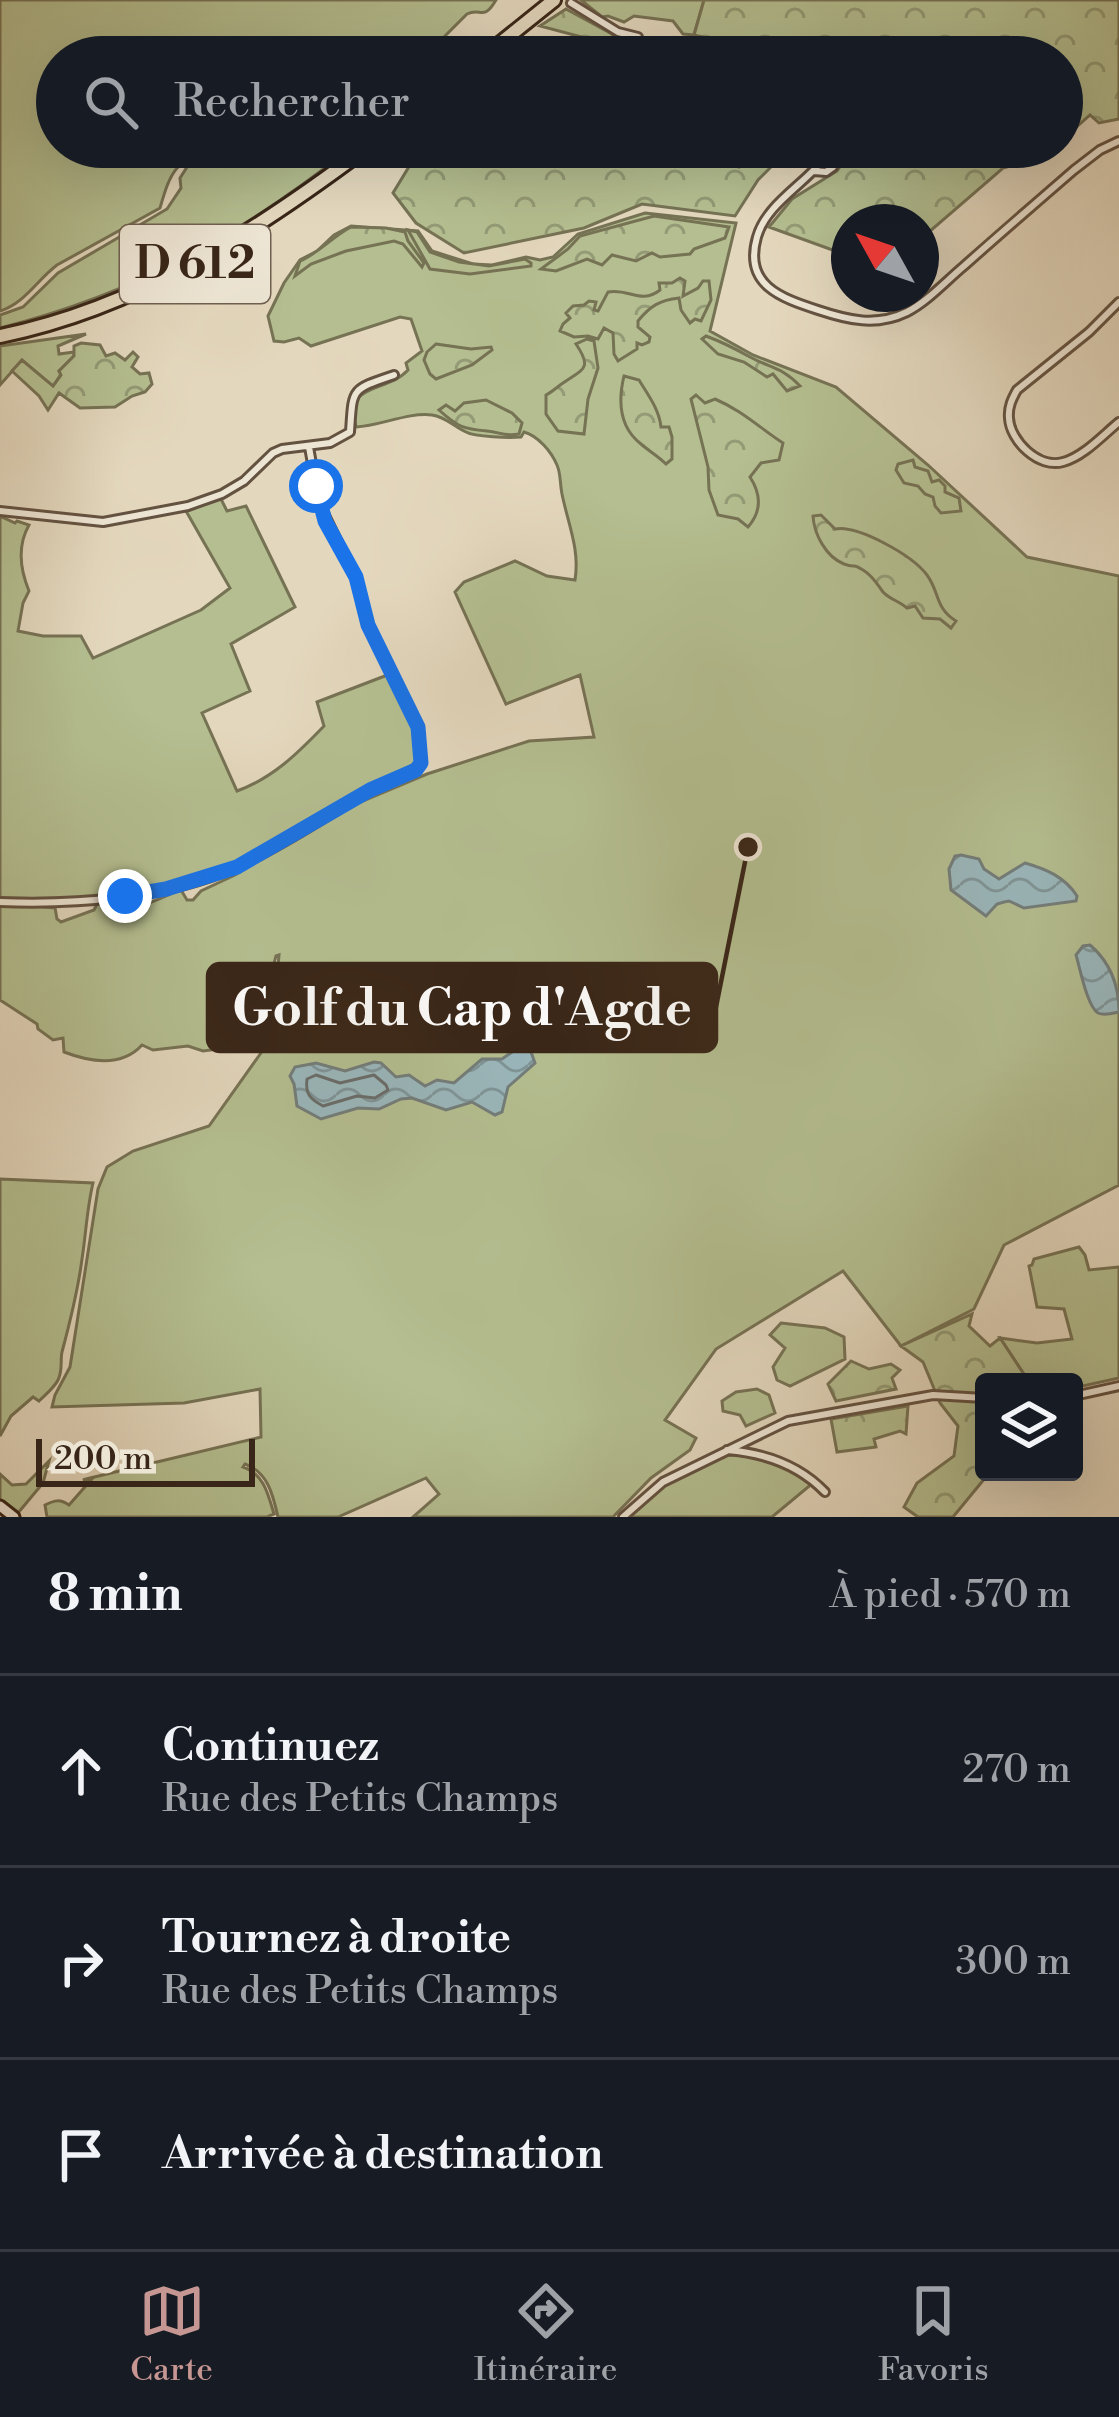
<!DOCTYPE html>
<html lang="fr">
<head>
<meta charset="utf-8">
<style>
	:root { --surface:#171b24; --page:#20242c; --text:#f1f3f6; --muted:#9ea1a6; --line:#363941; --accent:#c59692 }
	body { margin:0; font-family:"Libre Bodoni",serif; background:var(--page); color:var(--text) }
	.controls { position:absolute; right:36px; bottom:36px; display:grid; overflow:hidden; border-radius:12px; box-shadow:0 12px 48px #0002 }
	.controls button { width:108px; height:108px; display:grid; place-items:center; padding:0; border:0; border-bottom:3px solid var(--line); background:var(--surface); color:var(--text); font:60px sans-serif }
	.compass { position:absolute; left:831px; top:204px; width:108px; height:108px; border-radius:50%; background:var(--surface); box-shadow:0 12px 48px #0002; rotate:310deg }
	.scale { position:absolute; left:36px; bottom:30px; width:219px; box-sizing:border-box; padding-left:12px; border:6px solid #392618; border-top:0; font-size:33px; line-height:42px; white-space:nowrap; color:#392618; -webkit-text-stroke:9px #ede5d4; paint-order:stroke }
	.stop { position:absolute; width:36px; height:36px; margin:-27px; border:9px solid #1a73e8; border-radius:50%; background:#fff }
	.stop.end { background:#1a73e8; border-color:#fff; box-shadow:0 3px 12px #0008 }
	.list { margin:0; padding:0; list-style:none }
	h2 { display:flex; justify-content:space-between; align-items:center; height:156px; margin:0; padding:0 48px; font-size:51px }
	h2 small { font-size:39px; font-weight:400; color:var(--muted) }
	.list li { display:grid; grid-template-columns:78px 1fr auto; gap:36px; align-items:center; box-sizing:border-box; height:192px; padding:0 48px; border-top:3px solid var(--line) }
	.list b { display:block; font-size:45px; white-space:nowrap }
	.list p { margin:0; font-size:39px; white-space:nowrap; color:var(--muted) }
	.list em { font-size:39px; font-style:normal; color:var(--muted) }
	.icon { flex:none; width:66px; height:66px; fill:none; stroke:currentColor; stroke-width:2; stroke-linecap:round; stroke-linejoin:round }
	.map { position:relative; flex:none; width:1119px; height:1517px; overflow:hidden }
	.search { position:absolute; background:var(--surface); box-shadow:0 12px 48px #0002; left:36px; right:36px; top:36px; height:132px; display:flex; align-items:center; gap:30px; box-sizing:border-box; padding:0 42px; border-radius:66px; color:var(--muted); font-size:45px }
	.sheet { height:732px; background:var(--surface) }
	nav { display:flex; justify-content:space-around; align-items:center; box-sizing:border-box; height:168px; border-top:3px solid var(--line); background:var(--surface); font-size:33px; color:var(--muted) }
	nav a { display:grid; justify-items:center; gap:6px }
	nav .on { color:var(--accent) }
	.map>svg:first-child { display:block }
</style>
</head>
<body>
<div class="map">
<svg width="1119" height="1517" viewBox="0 0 1119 1517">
	<defs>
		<pattern id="forest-crowns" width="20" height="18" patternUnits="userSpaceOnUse" patternTransform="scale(3)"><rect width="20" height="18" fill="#b4be90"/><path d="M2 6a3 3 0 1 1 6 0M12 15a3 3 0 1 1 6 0" fill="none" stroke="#939a75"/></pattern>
		<pattern id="water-waves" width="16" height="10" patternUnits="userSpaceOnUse" patternTransform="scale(3)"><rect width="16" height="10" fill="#9ab7bc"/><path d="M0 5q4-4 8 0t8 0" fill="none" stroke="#7f9598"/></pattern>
	</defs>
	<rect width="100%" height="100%" fill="#e3d7bd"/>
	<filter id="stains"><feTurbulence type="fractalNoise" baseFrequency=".00167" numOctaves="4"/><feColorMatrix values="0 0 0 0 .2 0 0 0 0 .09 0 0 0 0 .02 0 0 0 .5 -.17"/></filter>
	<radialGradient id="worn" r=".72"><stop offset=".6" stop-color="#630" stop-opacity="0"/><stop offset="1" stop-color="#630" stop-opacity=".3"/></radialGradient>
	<!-- green -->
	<path fill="#b4be90" stroke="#767254" stroke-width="3" d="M 0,0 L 496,0 C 483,22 481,7 467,14 L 434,47 L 440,57 L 57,57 L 57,147 L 213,147 C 175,162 171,170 160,208 L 57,265 C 37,280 25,303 0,311 Z
		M 581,0 L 704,0 L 694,35 L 683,34 L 673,21 L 634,16 L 624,22 L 608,16 L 602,17 Z
		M 223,147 L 288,147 L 299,160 L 310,159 L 321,147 L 352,147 C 241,235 138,293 0,328 L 0,315 L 23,307 L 58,273 L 167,209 L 181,188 L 180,178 L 189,164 Z
		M 645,213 L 736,223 L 710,331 L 753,355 L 836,387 L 928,465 L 1027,557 L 1119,576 L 1119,1185 L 1004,1245 L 974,1309 L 901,1346 L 843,1271 L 716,1349 L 665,1420 L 696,1438 L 690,1450 L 651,1478 L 613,1517 L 413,1517 L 439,1494 L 426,1478 L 338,1517 L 278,1517 C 273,1495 268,1472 245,1464 L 243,1467 C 264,1474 268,1494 274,1514 L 267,1517 L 47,1517 L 45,1505 C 55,1500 60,1499 69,1505 L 91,1480 L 83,1480 L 86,1479 L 261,1437 L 260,1389 L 184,1403 L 52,1407 L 55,1395 L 70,1367 L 98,1189 L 107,1167 L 133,1151 L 209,1126 L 283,1022 L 345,1035 L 317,1022 L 303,1008 L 286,1010 L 276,989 L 279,955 L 276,956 C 271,975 264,994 269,1013 L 249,1045 L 203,1051 L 188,1046 L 153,1050 L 142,1045 C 122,1067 90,1062 64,1052 L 63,1038 L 53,1040 L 38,1029 L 37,1024 L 0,1000 L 0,903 L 55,908 L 57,919 L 61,922 L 94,910 L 97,904 C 112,901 125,906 141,905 C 155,903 167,894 181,890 L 187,900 L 193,900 L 201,891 L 235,875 L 346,808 L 427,774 L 529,741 L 594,737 L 580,675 L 506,704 L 455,592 L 464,582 L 515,561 L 547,576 L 575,580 C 580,549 568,524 562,494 C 560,485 561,474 557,465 C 551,451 538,436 524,432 L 521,437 C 510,438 475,437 466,432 C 453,426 446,417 432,415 C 408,412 380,426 356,427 C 343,381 386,394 408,370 L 406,363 L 422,351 L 411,319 L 400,317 L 311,346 L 299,338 L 284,342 L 274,341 L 268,316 L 284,283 L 300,260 L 317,251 L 334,235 L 351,226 L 418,231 L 432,251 L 473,264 L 492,265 L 526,257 L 540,260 L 553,257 L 578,234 Z
		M 86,334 L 58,346 L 59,354 L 74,352 L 74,356 L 59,371 L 61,374 L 53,387 L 22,360 L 0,385 L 0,346 Z
		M 220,497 L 227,511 L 246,506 L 295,607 L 231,644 L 250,691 L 202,713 L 237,791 C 273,778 298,753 324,726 L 317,702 L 390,674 L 416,731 L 419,761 L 413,767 C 353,799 297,839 235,865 C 162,897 79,900 0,898 L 0,516 L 15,523 L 17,521 L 29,525 C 17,546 20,569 29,591 L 23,603 L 18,631 L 43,636 L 81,636 L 93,658 L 201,610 L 230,588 L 182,504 Z
		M 0,1179 L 93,1183 C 87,1208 86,1233 82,1259 C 78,1290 70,1322 62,1352 C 60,1361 63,1370 58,1380 C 54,1388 46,1394 39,1401 L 33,1397 L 11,1416 L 0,1436 Z
		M 1079,1247 L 1085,1255 L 1089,1270 L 1119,1267 L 1119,1378 L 1074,1388 L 1074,1382 L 1029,1382 L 1000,1338 L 1037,1343 L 1072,1339 L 1064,1309 L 1037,1307 L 1029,1266 L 1032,1265 L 1034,1259 Z
		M 781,1323 L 825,1328 L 844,1337 L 845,1359 L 790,1386 L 777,1380 L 773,1367 L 785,1348 L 770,1335 Z
		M 757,1389 L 769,1395 L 775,1413 L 746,1426 L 740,1415 L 723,1411 L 722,1401 L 736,1392 Z
		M 725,1455 C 769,1455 776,1461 813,1483 L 772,1517 L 629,1517 L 662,1485 Z
		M 49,1461 L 43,1483 L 18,1513 L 0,1500 L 0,1474 L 12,1485 L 26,1484 Z"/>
	<!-- forest -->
	<path fill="url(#forest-crowns)" stroke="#767254" stroke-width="3" d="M 704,0 L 1119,0 L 1119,119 L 1099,123 L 1090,115 L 1062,140 L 1062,57 L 758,57 L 728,43 L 694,35 Z
		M 566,9 L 612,34 L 616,42 L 589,39 L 540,26 Z
		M 421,147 L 709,147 L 707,160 L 739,167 L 744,147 L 780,158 L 758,180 L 735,216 L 642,204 L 584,228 L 464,253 L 416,223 L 393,193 Z
		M 854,147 L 1054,147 L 1044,157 L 1003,168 L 921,239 L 921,222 L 849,222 L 849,256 L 769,227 L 792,199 L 837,171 Z
		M 654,216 L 729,227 L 725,238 L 694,249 L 690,254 L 660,257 L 652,253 L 636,261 L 612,255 L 602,265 L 587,259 L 556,271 L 541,269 L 568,249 L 580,236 Z
		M 351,227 L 386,228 L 405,232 L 408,241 L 424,263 L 422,267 L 403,244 L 394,241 L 346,251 L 311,264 L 295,276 L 300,261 C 319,253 332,237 351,227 Z
		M 408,230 L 417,232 L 430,252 L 459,262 L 489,266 L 525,259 L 531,263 L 531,266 L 470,274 L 430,269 Z
		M 680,278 L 685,281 L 683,296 L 698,288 L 703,281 L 709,281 L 711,300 L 701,321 L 695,319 L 690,323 L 681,310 L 679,298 C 660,300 650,306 638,321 L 638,327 L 650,337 L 649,342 L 642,345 L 637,343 L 637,349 L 618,361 L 614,354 L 613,333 L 604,328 L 598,339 L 588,336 L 574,337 L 560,331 L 563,324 L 570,318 L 566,313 L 573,306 L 584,305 L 589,301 L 596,302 L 594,310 L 598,311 L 608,292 C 629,288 641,305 660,290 L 659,283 L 672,283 Z
		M 706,336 C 722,342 734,348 750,357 C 770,368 782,367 800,386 L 787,391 L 773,374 L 767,377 L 744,362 L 718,354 L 702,339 Z
		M 587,339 L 594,341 L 598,368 L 588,399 L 584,434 L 558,431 L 546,414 L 546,395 C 552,392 557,387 563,383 C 583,369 593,369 576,344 Z
		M 81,343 L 100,345 L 106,356 L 115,353 L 125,360 L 133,352 L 138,357 L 132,367 L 140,374 L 149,373 L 152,384 L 145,392 L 132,396 L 115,407 L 80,408 L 59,393 L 48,410 L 39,396 L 12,371 L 22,360 L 53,386 L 61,375 L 59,371 L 74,356 L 74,346 Z
		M 436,344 L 471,349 L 491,347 L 492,350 L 472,365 L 436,379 L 430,374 L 424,360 L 427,352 Z
		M 624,376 L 639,380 C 648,395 659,409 661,427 L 669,427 L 672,437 L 672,459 L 666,464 C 658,456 649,451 641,444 C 619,427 618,401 624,376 Z
		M 696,395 L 705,403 L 715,399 C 741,410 760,428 783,443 L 779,460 L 761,463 L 750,477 C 761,494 762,511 748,527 L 738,519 L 718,515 L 709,490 L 708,467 L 691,399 Z
		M 486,400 L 512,413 L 522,423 L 519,434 C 505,437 500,432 487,431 C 463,429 458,427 439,410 L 446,405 L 455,411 L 464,403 Z
		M 913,460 L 915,467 L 928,471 L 932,482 L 939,480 L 945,486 L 945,492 L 959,498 L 961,511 L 941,513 L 935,506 L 933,497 L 925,494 L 918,486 L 904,483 L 896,470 L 898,464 Z
		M 821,515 L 835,529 C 858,525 912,555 927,575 C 940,593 935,608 956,621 L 951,628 L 940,619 L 923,618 L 915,606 L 907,608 C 899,601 889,599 883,592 C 877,584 873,576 863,570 C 851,562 858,569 844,564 C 826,557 814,534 813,516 Z
		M 972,1314 L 969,1326 L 990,1346 L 1000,1338 L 1029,1382 L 984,1382 L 984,1472 L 990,1472 L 953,1517 L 918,1517 L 904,1507 L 917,1483 L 954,1456 L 958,1426 L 940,1403 L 923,1362 L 901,1346 Z
		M 851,1361 L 869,1369 L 891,1364 L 900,1370 L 892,1378 L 896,1389 L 836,1401 L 828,1384 Z
		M 908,1406 L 906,1434 L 900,1431 L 874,1439 L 876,1447 L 837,1452 L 831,1419 Z"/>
	<!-- water -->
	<path fill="url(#water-waves)" stroke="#737d7a" stroke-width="3" d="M 961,855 L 979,859 L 984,869 L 999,879 L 1025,863 C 1046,869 1065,877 1077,896 L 1076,901 L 1024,908 L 1009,901 L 1004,902 L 997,904 L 986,916 L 951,890 L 949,869 L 955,856 Z
		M 1090,945 C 1111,963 1119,985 1119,1012 C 1114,1013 1104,1016 1098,1013 C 1087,1006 1080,968 1076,955 L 1083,946 Z
		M 522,1045 L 531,1052 L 535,1063 L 508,1087 L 502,1112 L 495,1115 L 472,1102 L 446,1110 L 412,1098 L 401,1099 L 379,1109 L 358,1108 L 321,1119 L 297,1106 L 294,1084 L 290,1076 L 295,1067 L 316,1063 L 345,1071 L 374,1062 L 381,1063 L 396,1077 L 409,1075 L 425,1086 L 437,1080 L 454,1083 L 482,1059 L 502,1059 Z"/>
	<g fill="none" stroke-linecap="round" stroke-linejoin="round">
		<!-- shore -->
		<path stroke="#6a6e6a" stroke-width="3" d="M 316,1075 L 340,1083 L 374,1075 L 386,1085 L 388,1090 L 375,1098 L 357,1096 L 323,1106 C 310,1099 305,1094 307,1079 Z"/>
		<!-- street casing -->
		<g stroke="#645241" stroke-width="12">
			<path id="street" d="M 571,3 L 618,32 L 638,37
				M 829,160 L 837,147
				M 814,171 L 826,172 L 833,167 L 832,163 L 822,161 C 802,186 766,205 757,237 C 743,285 781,298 818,310 C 848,320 876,327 907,312 C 927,302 946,281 964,266 C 1000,234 1037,202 1074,170 L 1100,150 L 1119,141
				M 1119,302 L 1089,332 L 1017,390 C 1012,399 1008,407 1009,418 C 1010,441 1039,469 1063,462 C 1083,457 1103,435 1119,422
				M 0,511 L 103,522 L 188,506 L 222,494 L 244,481 L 273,453 L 282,449 L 330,443 L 350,432 C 353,388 350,390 394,375
				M 0,902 C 74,905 168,898 236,867 C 281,847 322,818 365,794 C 382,783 407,779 421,763 L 417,726 L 368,625 L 355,577 L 319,503 L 309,447
				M 1074,1396 L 1119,1386
				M 727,1450 C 764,1453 798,1464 825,1492
				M 623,1517 L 663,1482 L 788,1421 L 933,1395 L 984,1398"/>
		</g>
		<!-- secondary casing -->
		<g stroke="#392618" stroke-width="15">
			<path id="secondary" d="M 0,1506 L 14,1517"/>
		</g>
		<!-- highway casing -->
		<g stroke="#392618" stroke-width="18">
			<path id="highway" d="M 483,57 L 554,0
				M 0,336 C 139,308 256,231 368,147"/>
		</g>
		<!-- street -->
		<use href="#street" stroke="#ede5d4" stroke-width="6"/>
		<!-- secondary -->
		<use href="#secondary" stroke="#ede5d4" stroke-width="9"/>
		<!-- highway -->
		<use href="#highway" stroke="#e3d7bd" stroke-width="12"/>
	</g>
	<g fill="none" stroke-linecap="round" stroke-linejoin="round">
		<!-- route -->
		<path stroke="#1a73e8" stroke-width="15" d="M 125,896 L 166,889 L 237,867 L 370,790 L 416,770 L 421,763 L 418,727 L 368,625 L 356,577 L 325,521 L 316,486"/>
	</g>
	<g text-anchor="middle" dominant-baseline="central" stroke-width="9" stroke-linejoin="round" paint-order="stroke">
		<!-- shield labels -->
		<rect fill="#ede5d4" stroke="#6f5f50" stroke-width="3" x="120" y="225" width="150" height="78" rx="9"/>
		<g font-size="45" font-weight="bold" fill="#392618">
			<text x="195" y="264">D 612</text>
		</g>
	</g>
	<!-- callouts -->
	<path fill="none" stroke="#392618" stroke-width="4.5" d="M748 847L716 1007"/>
	<circle fill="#392618" stroke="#ede5d4" stroke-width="4.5" cx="748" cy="847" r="12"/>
	<rect fill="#392618" stroke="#392618" stroke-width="4.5" x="208" y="964" width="508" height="87" rx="12"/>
	<g font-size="51" text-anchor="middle" font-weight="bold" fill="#fff">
		<text x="462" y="1025">Golf du Cap d'Agde</text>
	</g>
	<rect width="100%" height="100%" filter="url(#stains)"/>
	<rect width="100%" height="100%" fill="url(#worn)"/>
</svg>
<div class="controls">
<button><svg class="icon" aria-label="layers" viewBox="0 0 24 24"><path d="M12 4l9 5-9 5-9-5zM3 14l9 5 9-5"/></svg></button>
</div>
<svg class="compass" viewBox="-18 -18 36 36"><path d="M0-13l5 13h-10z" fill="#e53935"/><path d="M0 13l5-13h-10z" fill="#9ea1a6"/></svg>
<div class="scale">200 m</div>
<div class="stop" style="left:316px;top:486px"></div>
<div class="stop end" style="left:125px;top:896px"></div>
<div class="search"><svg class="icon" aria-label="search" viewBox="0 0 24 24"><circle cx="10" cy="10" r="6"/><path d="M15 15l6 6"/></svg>Rechercher</div>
</div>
<section class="sheet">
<h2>8 min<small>À pied · 570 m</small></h2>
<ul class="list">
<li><svg class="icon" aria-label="ahead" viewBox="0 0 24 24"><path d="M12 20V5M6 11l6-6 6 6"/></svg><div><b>Continuez</b><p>Rue des Petits Champs</p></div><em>270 m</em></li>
<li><svg class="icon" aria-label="right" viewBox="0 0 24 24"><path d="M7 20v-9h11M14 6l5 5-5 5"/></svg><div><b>Tournez à droite</b><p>Rue des Petits Champs</p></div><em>300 m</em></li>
<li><svg class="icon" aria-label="arrive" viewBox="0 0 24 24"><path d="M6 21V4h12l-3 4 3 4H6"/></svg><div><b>Arrivée à destination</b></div></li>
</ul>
</section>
<nav>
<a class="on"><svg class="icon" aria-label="map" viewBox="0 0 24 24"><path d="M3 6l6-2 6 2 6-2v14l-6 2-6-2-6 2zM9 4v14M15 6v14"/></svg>Carte</a>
<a><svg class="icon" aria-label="directions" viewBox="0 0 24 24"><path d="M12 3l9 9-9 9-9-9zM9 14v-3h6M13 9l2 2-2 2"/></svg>Itinéraire</a>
<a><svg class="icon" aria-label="saved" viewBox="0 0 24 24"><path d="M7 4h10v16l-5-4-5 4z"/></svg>Favoris</a>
</nav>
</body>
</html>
